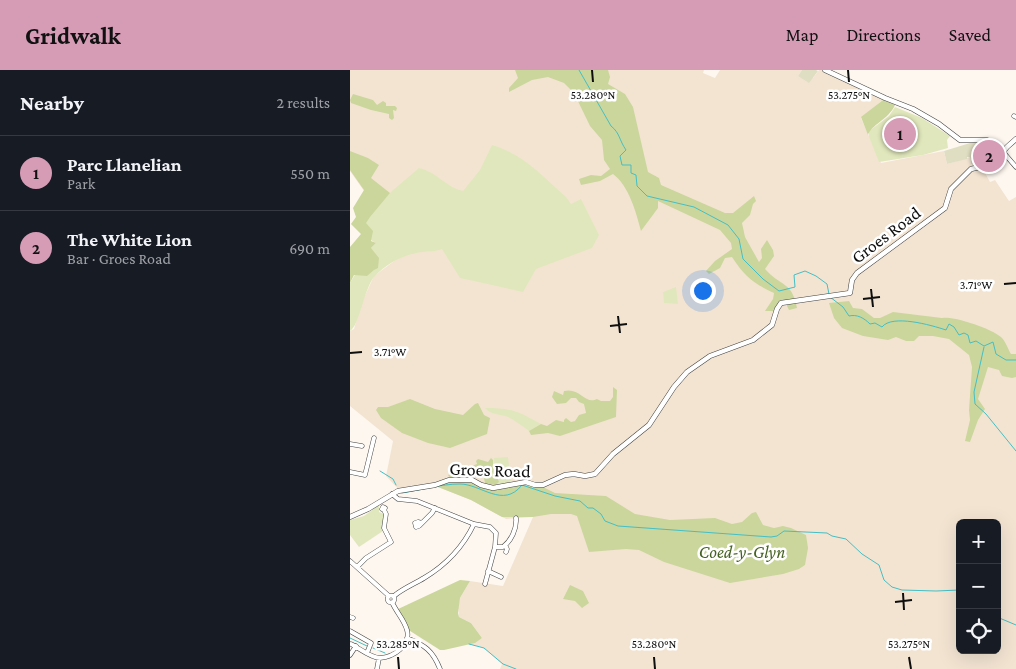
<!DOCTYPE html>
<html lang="en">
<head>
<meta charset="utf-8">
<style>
	:root { --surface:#171b24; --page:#242831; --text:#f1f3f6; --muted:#9ea1a6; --line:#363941; --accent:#d69bb5 }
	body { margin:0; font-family:"Crimson Pro",serif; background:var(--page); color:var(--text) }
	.controls { position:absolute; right:15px; bottom:15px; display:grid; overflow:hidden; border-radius:8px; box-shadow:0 5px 20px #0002 }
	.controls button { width:45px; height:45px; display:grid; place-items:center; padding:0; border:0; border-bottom:1px solid var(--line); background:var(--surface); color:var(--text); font:25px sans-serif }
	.you { position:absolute; left:352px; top:220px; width:18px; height:18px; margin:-12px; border:4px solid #fff; border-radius:50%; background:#1a73e8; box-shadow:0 0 0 8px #1a73e833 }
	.badge { display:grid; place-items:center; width:32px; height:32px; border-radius:50%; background:var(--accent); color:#111; font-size:16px; font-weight:700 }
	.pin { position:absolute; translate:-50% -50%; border:2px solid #fff; box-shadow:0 1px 5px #0006 }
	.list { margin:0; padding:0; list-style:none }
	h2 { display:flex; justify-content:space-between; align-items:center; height:65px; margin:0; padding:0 20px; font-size:21px }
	h2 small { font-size:16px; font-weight:400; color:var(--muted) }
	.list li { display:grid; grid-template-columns:32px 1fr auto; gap:15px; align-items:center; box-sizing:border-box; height:75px; padding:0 20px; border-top:1px solid var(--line) }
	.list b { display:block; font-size:19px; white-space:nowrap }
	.list p { margin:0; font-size:16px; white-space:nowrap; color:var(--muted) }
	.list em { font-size:16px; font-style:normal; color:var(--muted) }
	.icon { flex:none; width:28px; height:28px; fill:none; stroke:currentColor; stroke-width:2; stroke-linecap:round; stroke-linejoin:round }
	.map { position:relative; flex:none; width:666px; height:599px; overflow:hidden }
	header { display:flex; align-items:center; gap:30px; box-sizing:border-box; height:70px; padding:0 25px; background:var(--accent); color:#111 }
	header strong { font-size:24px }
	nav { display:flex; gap:28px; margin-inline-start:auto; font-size:18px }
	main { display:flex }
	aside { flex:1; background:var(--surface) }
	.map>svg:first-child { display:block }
</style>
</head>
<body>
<header>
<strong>Gridwalk</strong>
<nav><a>Map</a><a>Directions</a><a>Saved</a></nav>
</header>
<main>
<aside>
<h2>Nearby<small>2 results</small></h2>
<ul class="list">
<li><span class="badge">1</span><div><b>Parc Llanelian</b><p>Park</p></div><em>550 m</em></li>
<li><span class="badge">2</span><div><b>The White Lion</b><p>Bar · Groes Road</p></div><em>690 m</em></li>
</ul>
</aside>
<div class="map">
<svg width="666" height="599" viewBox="0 0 666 599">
	<rect width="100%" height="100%" fill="#fef7f0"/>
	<!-- farmland -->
	<path fill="#f3e4d2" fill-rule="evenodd" d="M 0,0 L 354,0 L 353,3 L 365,8 L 370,0 L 452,0 L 448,6 L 463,8 L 469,0 L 475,0 L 535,28 L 511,48 L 531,93 L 594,81 L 597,94 L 620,87 L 621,94 L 624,98 L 632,97 L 640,112 L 645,110 L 659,131 L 666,127 L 666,599 L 150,599 L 152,594 L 134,578 L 119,574 L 132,568 L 121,553 L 109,547 L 108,537 L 110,528 L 120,511 L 153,516 L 183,447 L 156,449 L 121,430 L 88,417 L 52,423 L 36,406 L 43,371 L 0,336 L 0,261 L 4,259 L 12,232 L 24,206 L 47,189 L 17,167 L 26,138 L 0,101 ZM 610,453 L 647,453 L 647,580 L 610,580 Z"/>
	<!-- green -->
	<path fill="#e1e7bc" d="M 545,37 L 572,48 L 600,66 L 597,70 L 598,78 L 573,85 L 529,92 L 519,67 L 519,61 L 539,46 Z
		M 142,75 C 175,85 191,105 216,127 L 221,134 L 231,129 L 249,165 L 242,178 L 186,199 L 173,222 L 110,208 L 92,179 C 85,182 79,181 73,182 C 55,184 37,193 25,206 C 14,217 10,255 0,261 L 0,213 L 21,178 L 26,173 L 17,167 L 12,146 L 26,138 L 42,121 L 69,98 C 85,101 96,117 113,121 L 130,100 Z
		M 326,217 L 328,234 L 314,233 L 313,222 Z
		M 135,338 C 163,338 167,341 191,354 L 179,361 C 172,356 166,351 158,347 C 150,344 141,345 135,338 Z
		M 158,387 L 161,412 L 146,414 L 144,388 Z
		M 29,435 L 29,442 L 34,444 L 33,461 L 9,477 L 0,465 L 0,450 L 14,446 Z"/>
	<!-- forest -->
	<path fill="#cbd69c" d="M 165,0 L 258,0 L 260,7 L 258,14 L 275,24 L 283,37 L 298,102 L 309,108 L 311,115 L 375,143 L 383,143 L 404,126 L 406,131 L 403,134 L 400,145 L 392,153 L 395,167 L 409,192 L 412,188 L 411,179 L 417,170 L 423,180 L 424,186 L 415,199 C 431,217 442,211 447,238 L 439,240 L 435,232 L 426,241 L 415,241 L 423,229 L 424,223 C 403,213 395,207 382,187 L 375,188 L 370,198 L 359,204 L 356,201 L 365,191 L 382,179 L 381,173 L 370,160 L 308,131 L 308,138 L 291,161 C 286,142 279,116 263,104 L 250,111 L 231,115 L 229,109 L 241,105 L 251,106 L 260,99 L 254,90 L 252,70 L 240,56 L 224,23 L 214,13 L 198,7 L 182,10 L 159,22 L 159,18 L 168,8 Z
		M 3,24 L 23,30 L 27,35 L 33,31 L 36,33 L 36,36 L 45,36 L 47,38 L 46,41 L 43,40 L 44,48 L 42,50 L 39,48 L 39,44 L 21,40 L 1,33 L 0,30 Z
		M 533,30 L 545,35 C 539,49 521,55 518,65 L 511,47 Z
		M 0,81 L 18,88 L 29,95 L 21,108 L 40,123 L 20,147 L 16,153 L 23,161 L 21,171 L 26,173 L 21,178 L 29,188 L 28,198 L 24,200 L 17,206 L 4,205 L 0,213 L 0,177 L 11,164 L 1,154 L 6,147 L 3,138 L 14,120 L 0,100 Z
		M 499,231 L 503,238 L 512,239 L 524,248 L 530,248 L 543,242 L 592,248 C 604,246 640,258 651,267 C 655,270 658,279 661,284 L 666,284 L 666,307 L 662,308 L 652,306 L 649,300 L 638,297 L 628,329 L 635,339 L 628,350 L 620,372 L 615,371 L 620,350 L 619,340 L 622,297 L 619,285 L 599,269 L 583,266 L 569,266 L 564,271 L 556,271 L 546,267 L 538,270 L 513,266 L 492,258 L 484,248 L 479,233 Z
		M 263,317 L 267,320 L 266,347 L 210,366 L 198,363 L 181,365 L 179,361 L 191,354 L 197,356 L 206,350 L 214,352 L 214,350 L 216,348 L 221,352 L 225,351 L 229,345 L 236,343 L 234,334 L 229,332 L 226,328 L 221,328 L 216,333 L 207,334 L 202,327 L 204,321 L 213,325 L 214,321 C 230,317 235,335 247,329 L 251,331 L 260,331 L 263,327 Z
		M 60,329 L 85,339 L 113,345 L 125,334 L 128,333 L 134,345 L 140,348 L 137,364 L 100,378 L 78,373 L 52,363 L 31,348 L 26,340 L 28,337 L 38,337 Z
		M 141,388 L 143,390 L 143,397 L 149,412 L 145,415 L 135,413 L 132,399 L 118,400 L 115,403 L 119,407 L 100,408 L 98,405 L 127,394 L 126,391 L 128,389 L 138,392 Z
		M 100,411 L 121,411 L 142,419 L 161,417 L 167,414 L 175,413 L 193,417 L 205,423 L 256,426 L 285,444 L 320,450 L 365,448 L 382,454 L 392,452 L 402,443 L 406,442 L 413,455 L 424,458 L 433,456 L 441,458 L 456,465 L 458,478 L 455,495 L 449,499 L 433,504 L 380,513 L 314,492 L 289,480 L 276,479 L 239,482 L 227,446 L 221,444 L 201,444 L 183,447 L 152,447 L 121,430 L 88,417 L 52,423 L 51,422 Z
		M 110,510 L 120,511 L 110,528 L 108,543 L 109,547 L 121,553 L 132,568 L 125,573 L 94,580 L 90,580 L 57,559 L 46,540 Z
		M 220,515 L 233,521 L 239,533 L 232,538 L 225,531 L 213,529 Z"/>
	<!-- cemetery -->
	<path fill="#dfdec2" d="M 452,0 L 466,0 L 468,1 L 459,13 L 448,6 Z
		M 630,70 L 640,92 L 626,96 L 621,94 L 620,87 L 617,87 L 617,89 L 597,94 L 594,81 Z"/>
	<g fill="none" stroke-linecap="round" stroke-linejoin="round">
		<!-- stream -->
		<path stroke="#44bfc5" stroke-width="1" d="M 229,0 L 261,56 C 270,63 269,70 276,80 L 270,86 L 272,95 L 281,95 L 281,103 L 286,105 L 287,116 L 297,126 L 344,137 L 378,155 L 389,169 L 393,189 L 413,209 L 429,221 L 445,217 L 444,205 L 455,201 L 466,206 L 477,214 L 479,224
			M 480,227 L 493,237 L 499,246 C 507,244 514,248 520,254 L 525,253 L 532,257 C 542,244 581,255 596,260 L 599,254 L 604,257 L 609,265 L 614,263 L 618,265 L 620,273 L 626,271 L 634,276 L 643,272 L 646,284 L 656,290 L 666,290
			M 634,277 L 624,322 L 625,334 L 636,344 L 666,381
			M 30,401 L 43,409 L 46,415
			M 52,423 C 71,420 91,414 110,414 C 131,414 153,439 172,415 L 205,426 L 230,431 L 238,438 L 243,438 L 251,444 L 255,451 L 268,456 L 421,467 L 427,466 L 434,461 L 477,463 L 482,466 L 496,469 L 512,484 L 529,495 L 534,510 L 542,517 L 552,520 L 586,521 L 610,520
			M 647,547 L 666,555
			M 0,568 L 17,576
			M 119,574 L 134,578 L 153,594 L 166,599
			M 23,578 L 35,583"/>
		<!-- minor casing -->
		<g stroke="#414141" stroke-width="5">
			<path id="minor" d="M 664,46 L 666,47
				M 653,82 L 666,97
				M 0,374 L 12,376
				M 0,402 L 15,405 L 24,368
				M 42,424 L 48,429 L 67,431 L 124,454 L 140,457 L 146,463 L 145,477 L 135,514
				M 33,437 L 35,438 L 34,440 L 32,439 Z
				M 68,452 L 72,453 L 69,456 L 66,457 L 65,453 Z
				M 72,453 L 82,443 L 85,438
				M 155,475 L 157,479 L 156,482
				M 145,477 L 153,477 C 161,471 167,459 166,448
				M 0,491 L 39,526
				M 7,497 L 16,488 L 41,472 L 34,458 L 36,444 L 34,440
				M 138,501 L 151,507
				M37.5 529a3.5 3.5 0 1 1 7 0a3.5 3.5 0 1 1-7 0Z
				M 44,526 C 52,519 64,514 74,508 C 96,495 113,477 124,454
				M 0,547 L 3,548
				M 0,561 L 21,573 L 17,583
				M 57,568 C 75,575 83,581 90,599
				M 1,574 C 9,578 21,588 30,588 C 44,587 61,575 57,560 C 54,549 46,542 42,532
				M 0,585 L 6,576
				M 27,599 L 29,588"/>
		</g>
		<!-- tertiary casing -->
		<g stroke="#414141" stroke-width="5.5">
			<path id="tertiary" d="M 475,0 L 535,28 L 563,39 L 589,54 L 610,70 L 637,70 L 647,76 L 653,82
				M 0,447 L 18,439 L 48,421 L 85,415 L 99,410 L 122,410 L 131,415 L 143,418 L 176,412 L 185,415 L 193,415 L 215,405 L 224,404 L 235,406 L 245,404 L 263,384 L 299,355 L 324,317 L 337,302 L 360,286 L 403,270 L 422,255 L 427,239 L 431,233 L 500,223 L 502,210 L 507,203 L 595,138 L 601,119 L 621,99 L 634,96 L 646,90 L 657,77 L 666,69"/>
		</g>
		<!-- minor -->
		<use href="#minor" stroke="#fff" stroke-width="4"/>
		<!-- tertiary -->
		<use href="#tertiary" stroke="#fff" stroke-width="4.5"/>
	</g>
	<!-- ticks -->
	<path fill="none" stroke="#0e0e0e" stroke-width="2" d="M 242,0 L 243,12M 498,0 L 499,12M 654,214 L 666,213M 521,219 L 523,237M 513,229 L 530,227M 268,246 L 270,263M 260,256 L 277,254M 0,283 L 12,282M 553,523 L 554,540M 545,532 L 562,530M 48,587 L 49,599M 304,587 L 305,599M 559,587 L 561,599"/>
	<g text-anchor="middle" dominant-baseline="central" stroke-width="5" stroke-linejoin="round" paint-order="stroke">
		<!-- street labels -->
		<g font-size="18" fill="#0e0e0e" stroke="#fff">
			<text transform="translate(536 165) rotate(-37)">Groes Road</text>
			<text transform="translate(140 400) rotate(2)">Groes Road</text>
		</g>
		<!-- park labels -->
		<g font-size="18" font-style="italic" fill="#466222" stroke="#fff">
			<text x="392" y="482">Coed-y-Glyn</text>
		</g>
	</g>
	<g font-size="12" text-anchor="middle" fill="#0e0e0e" stroke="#fff" stroke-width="5" stroke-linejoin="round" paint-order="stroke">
		<text x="243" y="29">53.280°N</text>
		<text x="499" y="29">53.275°N</text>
		<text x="626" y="219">3.71°W</text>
		<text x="40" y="286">3.71°W</text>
		<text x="48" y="578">53.285°N</text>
		<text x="304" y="578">53.280°N</text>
		<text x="559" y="578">53.275°N</text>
	</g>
</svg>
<div class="controls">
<button>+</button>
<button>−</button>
<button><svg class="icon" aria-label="locate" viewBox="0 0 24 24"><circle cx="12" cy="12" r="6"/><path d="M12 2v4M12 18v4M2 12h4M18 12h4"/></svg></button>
</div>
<div class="you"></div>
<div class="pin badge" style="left:550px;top:64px">1</div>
<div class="pin badge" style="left:639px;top:86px">2</div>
</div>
</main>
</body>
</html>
